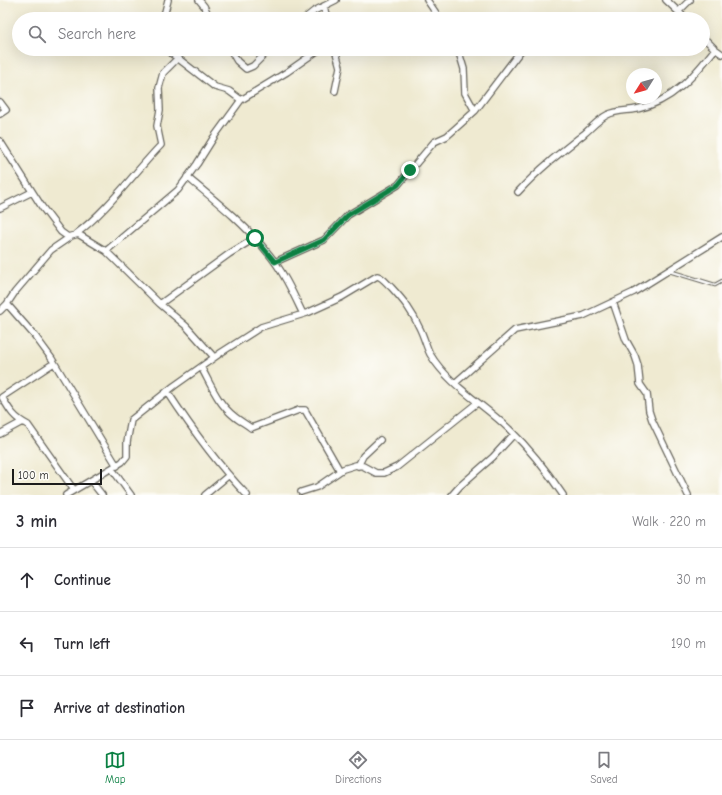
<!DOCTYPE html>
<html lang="en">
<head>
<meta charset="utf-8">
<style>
	:root { --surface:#fff; --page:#f7f7f7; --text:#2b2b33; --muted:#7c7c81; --line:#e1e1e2; --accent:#0b8043 }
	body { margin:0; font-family:"Comic Neue",sans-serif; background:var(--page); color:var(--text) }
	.compass { position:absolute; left:626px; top:68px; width:36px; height:36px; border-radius:50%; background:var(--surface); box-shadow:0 4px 16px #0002; rotate:233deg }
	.scale { position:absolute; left:12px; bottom:10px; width:90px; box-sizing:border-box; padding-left:4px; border:2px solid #1c1c1c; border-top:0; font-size:11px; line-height:14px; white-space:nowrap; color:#1c1c1c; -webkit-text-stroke:3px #fdfcf7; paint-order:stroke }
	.stop { position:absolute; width:12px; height:12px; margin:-9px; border:3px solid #0b8043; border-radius:50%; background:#fff }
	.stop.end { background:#0b8043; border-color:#fff; box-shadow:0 1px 4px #0008 }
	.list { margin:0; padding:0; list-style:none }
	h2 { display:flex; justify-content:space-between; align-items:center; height:52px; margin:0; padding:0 16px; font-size:17px }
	h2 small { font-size:13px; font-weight:400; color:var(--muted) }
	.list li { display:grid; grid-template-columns:26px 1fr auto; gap:12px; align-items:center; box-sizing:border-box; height:64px; padding:0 16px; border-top:1px solid var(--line) }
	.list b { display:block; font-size:15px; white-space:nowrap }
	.list em { font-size:13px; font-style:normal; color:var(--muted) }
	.icon { flex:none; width:22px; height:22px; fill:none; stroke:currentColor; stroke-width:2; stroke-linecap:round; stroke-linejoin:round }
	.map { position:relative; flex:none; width:722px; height:495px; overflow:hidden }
	.search { position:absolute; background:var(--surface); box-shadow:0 4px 16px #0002; left:12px; right:12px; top:12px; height:44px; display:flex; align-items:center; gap:10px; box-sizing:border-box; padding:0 14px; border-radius:22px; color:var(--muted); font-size:15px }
	.sheet { height:244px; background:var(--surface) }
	nav { display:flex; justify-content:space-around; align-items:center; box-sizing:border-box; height:56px; border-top:1px solid var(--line); background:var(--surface); font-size:11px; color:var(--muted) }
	nav a { display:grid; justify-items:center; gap:2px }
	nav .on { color:var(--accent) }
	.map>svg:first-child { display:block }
</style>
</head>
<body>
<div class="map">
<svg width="722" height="495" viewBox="0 0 722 495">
	<rect width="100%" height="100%" fill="#fdfcf7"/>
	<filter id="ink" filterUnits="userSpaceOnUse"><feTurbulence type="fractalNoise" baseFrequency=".025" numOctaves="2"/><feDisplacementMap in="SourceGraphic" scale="8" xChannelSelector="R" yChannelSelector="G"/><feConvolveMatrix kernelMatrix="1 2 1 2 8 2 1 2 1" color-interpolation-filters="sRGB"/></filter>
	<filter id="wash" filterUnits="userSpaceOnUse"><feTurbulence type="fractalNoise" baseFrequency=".012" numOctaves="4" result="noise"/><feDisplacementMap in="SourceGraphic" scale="16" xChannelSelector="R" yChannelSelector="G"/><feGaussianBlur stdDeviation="0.9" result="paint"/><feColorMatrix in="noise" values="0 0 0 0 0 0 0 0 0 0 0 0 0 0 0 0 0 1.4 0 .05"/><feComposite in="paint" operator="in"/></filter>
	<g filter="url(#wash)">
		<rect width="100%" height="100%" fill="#efead1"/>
	</g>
	<g filter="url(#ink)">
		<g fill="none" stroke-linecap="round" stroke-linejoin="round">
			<!-- service casing -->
			<g stroke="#66645b" stroke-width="4.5">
				<path id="service" d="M 669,271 L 715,285 L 722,281"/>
			</g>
			<!-- minor casing -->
			<g stroke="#66645b" stroke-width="8">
				<path id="minor" d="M 199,0 L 204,6 L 210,19
					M 427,0 L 440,19
					M 666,0 L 686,19
					M 324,6 L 327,19
					M 679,11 L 690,0
					M 161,19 L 165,12 L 168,0
					M 304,19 L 314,11 L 336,0
					M 703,37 L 715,49 L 722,54
					M 168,49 L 171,53 L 215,87 L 229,91 L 241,100
					M 230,49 L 237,61 L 246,69 L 253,66 L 270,49
					M 335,49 L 340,67 L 335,91
					M 458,49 L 464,69 L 465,93 L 475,111
					M 0,102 L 6,110 L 0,114
					M 0,141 L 42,207 L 61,232 L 68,237 L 78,234 L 106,251 L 178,190 L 197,164 L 214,137 L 241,100 L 287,72 L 320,49
					M 187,177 C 216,201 245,224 268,253 C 283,271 293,293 303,314
					M 518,192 C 538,170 561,152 584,134 C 591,128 599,119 607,115 C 616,110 628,111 637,109 C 672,102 694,76 715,49
					M 0,208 L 32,192
					M 76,234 C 108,210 133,174 161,145 L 157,126 L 160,110 L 159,88 L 163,73 L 178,58
					M 70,237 L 51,250 L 15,292 L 7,304 L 35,336 L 52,359 L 117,466
					M 106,251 L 160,304 L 186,326 L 214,357
					M 275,262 L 324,240 L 348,215 L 398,185 L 434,142 L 447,136 L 475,111 L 522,49
					M 613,302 L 626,340 L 635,356 L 638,365 L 640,384 L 647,394 L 649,411 L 652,420 L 688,495
					M 160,304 L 229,254 L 255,238
					M 0,311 L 7,304
					M 54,363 L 2,397 C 10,411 14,418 28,425 L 74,490
					M 201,367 C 211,385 218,404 235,417 C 240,421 246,424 251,428 L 299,410 L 305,410 L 340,471
					M 455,383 L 515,330 L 583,316 L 634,292 L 722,237
					M 167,391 C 191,428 217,464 247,495
					M 0,434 L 22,422
					M 358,466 L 363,456 L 380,440
					M 112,469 L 131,495
					M 91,481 L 102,495
					M 301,492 L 317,487 L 343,469 L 356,465 L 363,466 L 376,473 L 384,473 L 397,467 L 477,403
					M 66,495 L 122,462 L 127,456 L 127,442 L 131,420 L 174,386 L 222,352 L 261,327 L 307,313 L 342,297 L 377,276 C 383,277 386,283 391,287 C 404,301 412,311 420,329 C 424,337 426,346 430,354 C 449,386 484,404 509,429 C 530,449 547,471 563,495
					M 205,495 L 229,475
					M 452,495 L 460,486 L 493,457 L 514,434"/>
			</g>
			<!-- service -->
			<use href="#service" stroke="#fff" stroke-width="2.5"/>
			<!-- minor -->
			<use href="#minor" stroke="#fff" stroke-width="5.5"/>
		</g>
	</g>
	<g fill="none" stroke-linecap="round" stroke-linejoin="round" filter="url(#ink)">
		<!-- route -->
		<path stroke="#0b8043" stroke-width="5" d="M 255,238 L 275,262 L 324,240 L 348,215 L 398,185 L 410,170"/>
	</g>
</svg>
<svg class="compass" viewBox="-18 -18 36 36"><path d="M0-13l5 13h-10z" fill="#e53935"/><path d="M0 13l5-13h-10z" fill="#7c7c81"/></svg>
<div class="scale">100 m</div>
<div class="stop" style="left:255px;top:238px"></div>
<div class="stop end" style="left:410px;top:170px"></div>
<div class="search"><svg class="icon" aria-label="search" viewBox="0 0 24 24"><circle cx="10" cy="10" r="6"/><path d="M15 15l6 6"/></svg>Search here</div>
</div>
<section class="sheet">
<h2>3 min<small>Walk · 220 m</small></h2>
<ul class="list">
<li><svg class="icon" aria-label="ahead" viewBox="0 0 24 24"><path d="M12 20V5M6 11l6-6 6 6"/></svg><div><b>Continue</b></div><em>30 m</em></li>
<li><svg class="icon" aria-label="left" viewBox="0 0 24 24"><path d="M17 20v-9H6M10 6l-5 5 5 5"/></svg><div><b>Turn left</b></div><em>190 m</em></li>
<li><svg class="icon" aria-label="arrive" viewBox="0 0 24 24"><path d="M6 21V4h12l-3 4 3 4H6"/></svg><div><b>Arrive at destination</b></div></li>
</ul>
</section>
<nav>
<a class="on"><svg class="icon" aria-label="map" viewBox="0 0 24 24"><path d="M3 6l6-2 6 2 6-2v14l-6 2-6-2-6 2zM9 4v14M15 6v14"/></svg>Map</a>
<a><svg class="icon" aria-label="directions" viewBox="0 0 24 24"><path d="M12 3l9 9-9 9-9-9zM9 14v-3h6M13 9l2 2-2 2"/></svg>Directions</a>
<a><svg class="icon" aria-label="saved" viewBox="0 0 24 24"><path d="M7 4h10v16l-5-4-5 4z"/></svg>Saved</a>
</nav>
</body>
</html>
